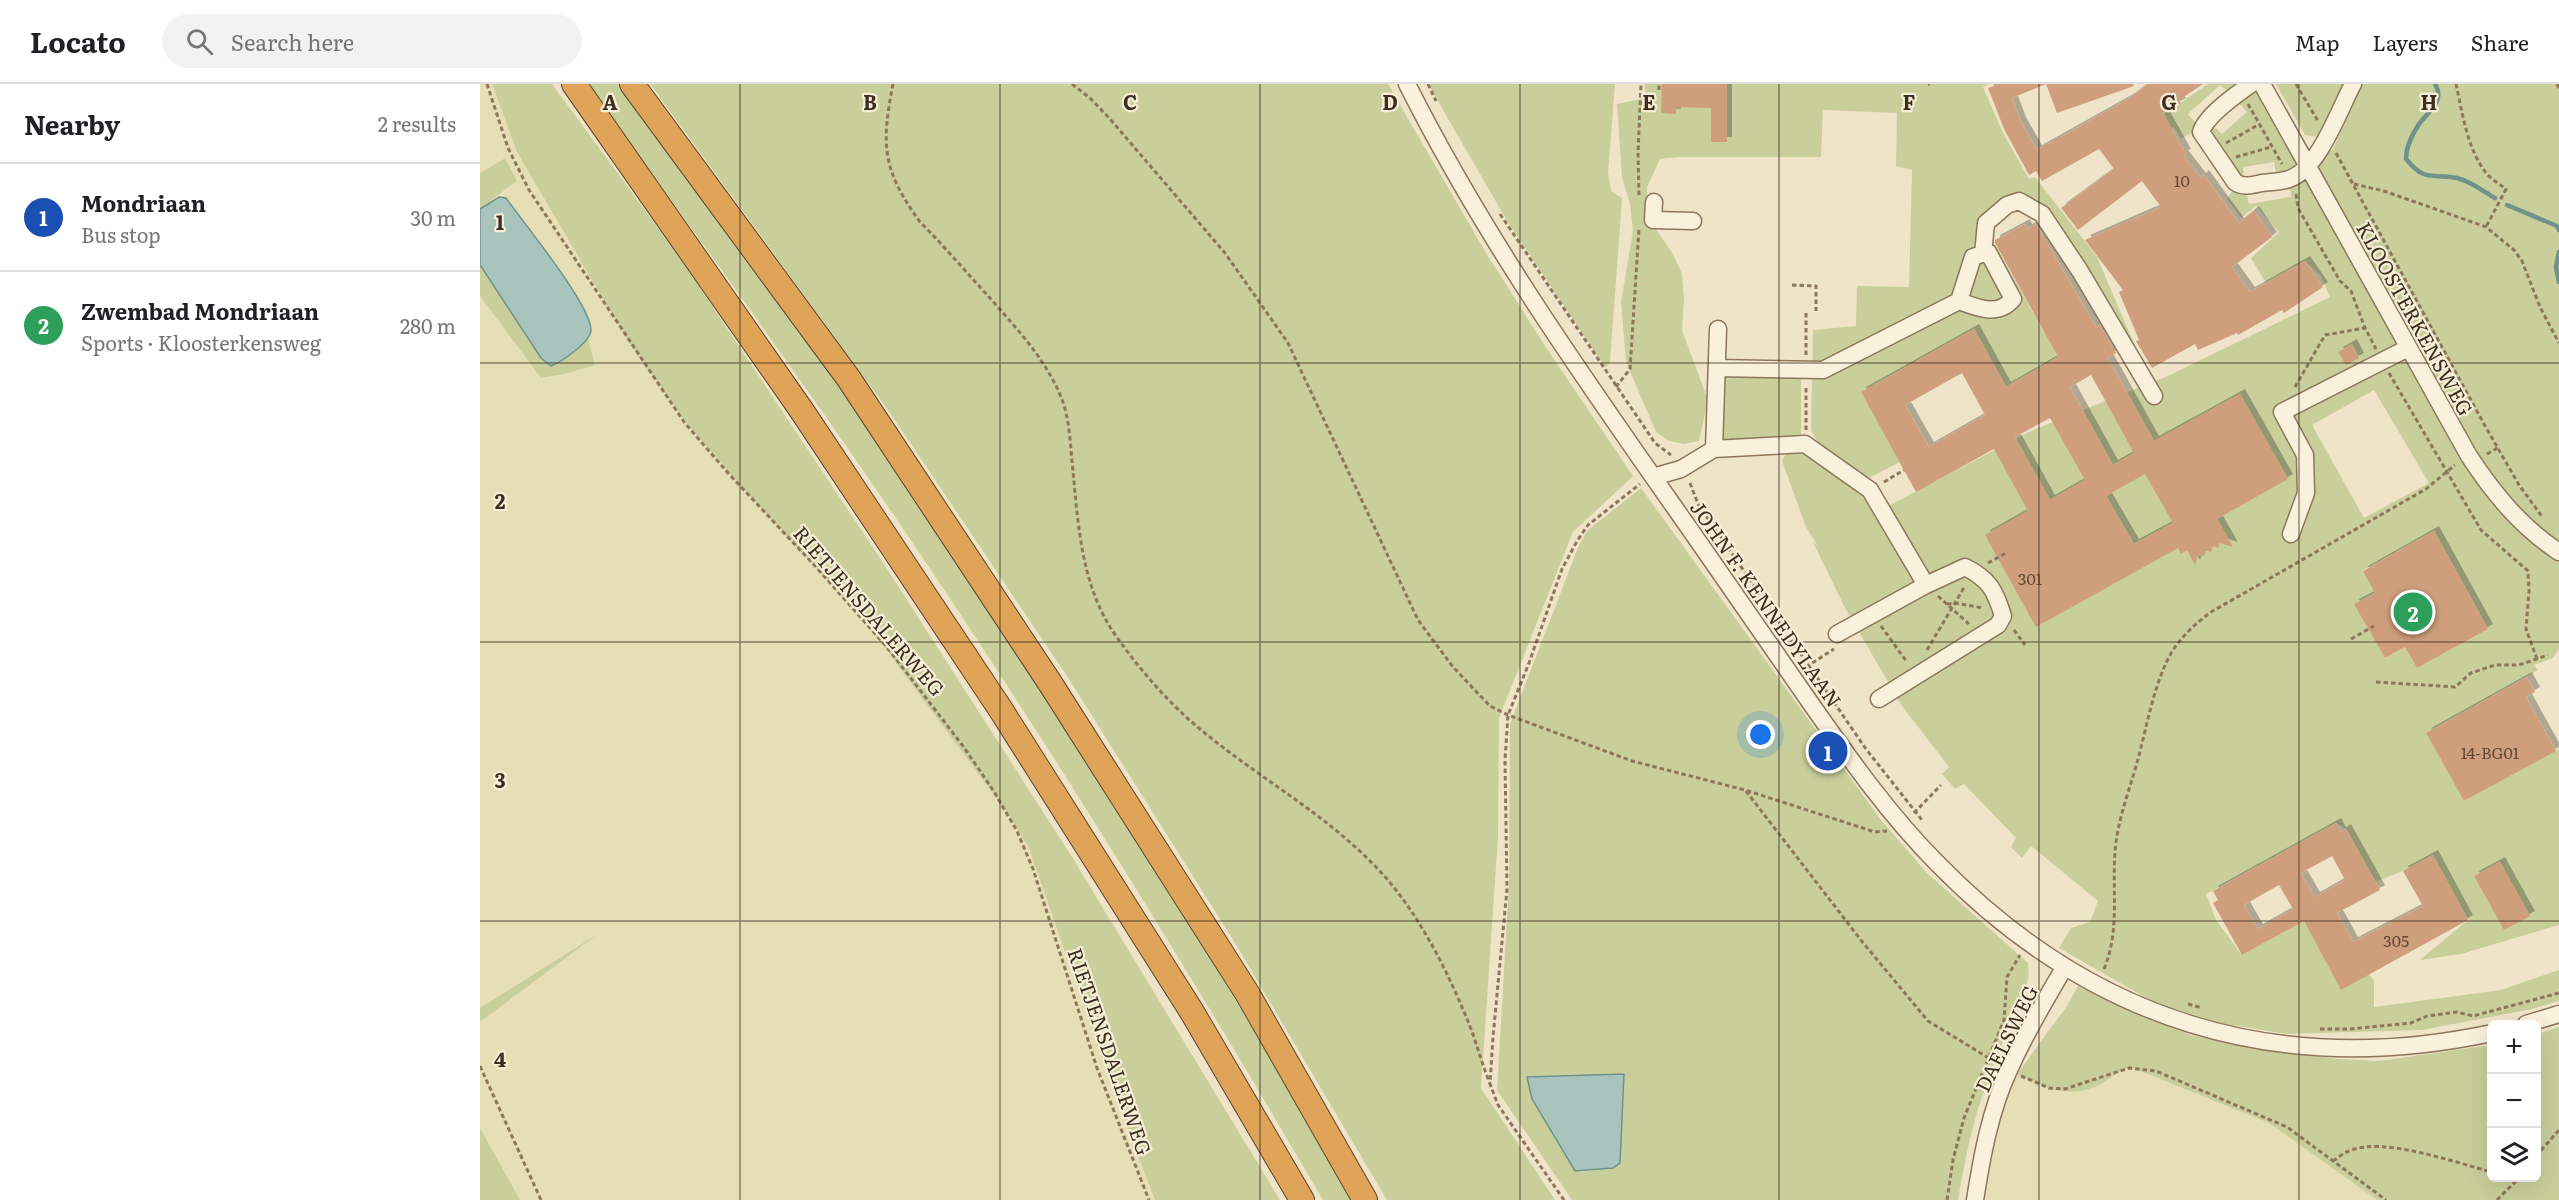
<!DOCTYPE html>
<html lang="en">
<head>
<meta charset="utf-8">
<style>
	:root { --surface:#fff; --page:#f2f2f2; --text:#202124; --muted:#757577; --line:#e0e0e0; --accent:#d93025 }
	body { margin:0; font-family:Literata,serif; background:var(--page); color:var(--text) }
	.controls { position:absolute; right:18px; bottom:18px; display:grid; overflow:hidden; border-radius:9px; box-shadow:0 6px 24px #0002 }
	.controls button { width:54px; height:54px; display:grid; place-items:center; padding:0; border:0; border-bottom:2px solid var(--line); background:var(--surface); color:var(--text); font:30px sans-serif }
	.you { position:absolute; left:1281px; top:651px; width:21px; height:21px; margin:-15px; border:4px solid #fff; border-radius:50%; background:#1a73e8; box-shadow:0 0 0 9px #1a73e833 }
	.badge { display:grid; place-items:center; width:39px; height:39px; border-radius:50%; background:var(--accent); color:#fff; font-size:20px; font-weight:700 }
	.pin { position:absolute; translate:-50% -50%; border:3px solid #fff; box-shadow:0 2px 6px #0006 }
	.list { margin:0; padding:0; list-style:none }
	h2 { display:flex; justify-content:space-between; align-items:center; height:78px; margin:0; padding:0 24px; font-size:26px }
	h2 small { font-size:20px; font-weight:400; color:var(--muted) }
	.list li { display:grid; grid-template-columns:39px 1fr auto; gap:18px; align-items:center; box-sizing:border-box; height:108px; padding:0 24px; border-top:2px solid var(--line) }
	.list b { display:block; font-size:22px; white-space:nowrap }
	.list p { margin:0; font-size:20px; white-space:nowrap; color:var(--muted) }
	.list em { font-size:20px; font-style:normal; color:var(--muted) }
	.icon { flex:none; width:33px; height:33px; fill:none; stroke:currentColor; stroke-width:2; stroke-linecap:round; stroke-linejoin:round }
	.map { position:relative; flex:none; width:2079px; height:1116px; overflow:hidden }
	header { display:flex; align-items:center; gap:36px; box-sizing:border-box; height:84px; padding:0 30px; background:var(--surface); border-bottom:2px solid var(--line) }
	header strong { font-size:28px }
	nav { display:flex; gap:33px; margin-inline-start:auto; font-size:21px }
	.search { width:420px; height:54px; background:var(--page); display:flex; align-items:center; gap:15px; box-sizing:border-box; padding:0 21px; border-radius:33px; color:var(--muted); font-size:22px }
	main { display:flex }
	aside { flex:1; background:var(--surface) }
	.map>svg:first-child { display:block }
</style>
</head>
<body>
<header>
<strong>Locato</strong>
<div class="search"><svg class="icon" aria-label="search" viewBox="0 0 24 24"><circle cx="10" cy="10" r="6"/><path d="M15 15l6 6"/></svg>Search here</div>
<nav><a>Map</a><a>Layers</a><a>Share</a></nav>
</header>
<main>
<aside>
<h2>Nearby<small>2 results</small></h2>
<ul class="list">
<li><span class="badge" style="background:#1a4fb4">1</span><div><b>Mondriaan</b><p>Bus stop</p></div><em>30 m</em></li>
<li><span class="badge" style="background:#2e9e5b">2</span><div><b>Zwembad Mondriaan</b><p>Sports · Kloosterkensweg</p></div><em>280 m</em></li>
</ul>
</aside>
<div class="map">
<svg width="2079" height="1116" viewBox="0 0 2079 1116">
	<defs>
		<filter id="shadow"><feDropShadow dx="5" dy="-5" stdDeviation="0" flood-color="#0004"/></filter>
	</defs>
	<rect width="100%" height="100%" fill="#f0e4c8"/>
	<!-- farmland -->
	<path fill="#e6deb5" d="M 0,0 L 12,0 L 37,68 L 149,259 L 204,336 L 263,405 L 382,533 L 526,727 L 549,764 L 633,1007 L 675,1116 L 0,1116 L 0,938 L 109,857 L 0,924 L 0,212 L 61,294 L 85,290 L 115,281 L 108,255 L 111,248 L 95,207 L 26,114 L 19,113 L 37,97 L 24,74 L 0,89 Z
		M 1653,984 L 1789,1039 L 1897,1116 L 1502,1116 L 1510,1059 L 1527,1006 L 1537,990 L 1563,1003 L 1587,1009 L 1607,1004 L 1623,998 L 1637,987 Z"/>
	<!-- green -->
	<path fill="#c9cf9b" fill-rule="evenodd" d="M 12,0 L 72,0 L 201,175 L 402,477 L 592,773 L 800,1116 L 675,1116 L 633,1007 L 549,764 L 526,727 L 382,533 L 263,405 L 204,336 L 149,259 L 37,68 Z
		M 107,0 L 142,0 C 406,358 653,729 872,1116 L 843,1116 C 711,890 573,666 426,449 C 323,297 215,149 107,0 Z
		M 170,0 L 908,0 L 1006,169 L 1065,262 L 1153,392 L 1093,448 L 1019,634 L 1018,753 L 1001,1004 L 1075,1116 L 907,1116 L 755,859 L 587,592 L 410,329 Z
		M 948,0 L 1135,0 L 1128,89 L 1131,107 L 1142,114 L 1130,279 L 1125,283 L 1026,135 Z
		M 1165,0 L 1509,0 L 1503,3 L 1523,49 L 1549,95 L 1555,93 L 1617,173 L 1666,288 L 1568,126 L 1526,115 L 1499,165 L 1513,157 L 1578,273 L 1526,303 L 1494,245 L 1381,308 L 1420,378 L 1387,395 L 1378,407 L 1395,429 L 1551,347 L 1690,291 L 1850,213 L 1841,192 L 1825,177 L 1786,199 L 1771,174 L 1799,148 L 1776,122 L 1761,134 L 1747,115 L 1753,106 L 1761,110 L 1766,108 L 1769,120 L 1811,113 L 1810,102 L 1796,90 L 1794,78 L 1763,83 L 1764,94 L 1761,94 L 1729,48 L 1733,42 L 1742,50 L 1767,28 L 1758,18 L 1768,10 L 1777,9 L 1824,92 L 1853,65 L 1882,0 L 2079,0 L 2079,565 L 2073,574 L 2054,581 L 2058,586 L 1946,649 L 1984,717 L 2079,665 L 2079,841 L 1981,870 L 1940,876 L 1988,836 L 1953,772 L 1923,787 L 1895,798 L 1866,745 L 1856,739 L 1726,810 L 1736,836 L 1762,871 L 1824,837 L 1861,905 L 1889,890 L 1894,897 L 1894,923 L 2021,906 L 2079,886 L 2079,917 L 2052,925 L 1942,946 L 1807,950 L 1740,939 L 1675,919 L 1579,864 L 1591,844 L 1610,838 L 1618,817 L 1551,762 L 1542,774 L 1531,763 L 1536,754 L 1484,700 L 1475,705 L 1462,690 L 1469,683 L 1422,622 L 1365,524 L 1332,456 L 1339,464 L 1326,443 L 1302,377 L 1306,370 L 1317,363 L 1343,369 L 1331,346 L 1333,246 L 1376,242 L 1377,202 L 1429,203 L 1432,86 L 1416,82 L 1417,29 L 1343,26 L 1341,73 L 1198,73 L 1180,75 L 1167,103 L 1167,133 L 1193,170 L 1202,190 L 1204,215 L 1202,246 L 1228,316 L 1219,357 L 1204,360 L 1189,357 L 1176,348 L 1146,278 L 1141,218 L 1153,147 L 1150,120 L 1142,93 L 1137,20 L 1165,14 ZM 1894,306 L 1949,399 L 1884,434 L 1832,341 ZM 1954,447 L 2008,545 L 1937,584 L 1925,563 L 1905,574 L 1875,520 L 1895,509 L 1883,486 Z
		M 1728,0 L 1758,0 L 1748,8 L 1740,1 L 1708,30 L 1715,38 L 1713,48 L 1701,55 L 1694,43 L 1667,59 L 1661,46 Z
		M 1796,0 L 1868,0 L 1839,53 L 1825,51 Z
		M 25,74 L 37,97 L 0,125 L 0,89 Z
		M 0,181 L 61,274 L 71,282 L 80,278 L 108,255 L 115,281 L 85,290 L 61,294 L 0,212 Z
		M 1244,292 L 1321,292 L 1321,355 L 1244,355 Z
		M 1161,404 L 1401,736 L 1447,789 L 1548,879 C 1552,909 1531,938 1520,965 C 1513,981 1508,997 1502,1013 C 1491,1046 1484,1081 1478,1116 L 1092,1116 L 1017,1006 L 1029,801 L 1030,640 L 1099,461 L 1108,446 ZM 1144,990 L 1140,1079 L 1133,1084 L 1100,1088 L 1047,993 Z
		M 118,850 L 0,938 L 0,924 Z
		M 1598,902 L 1652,928 L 1711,951 L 1771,965 L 1859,975 L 1899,977 L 2011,961 L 2012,1094 L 2056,1094 L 2057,950 L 2079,943 L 2079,1116 L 1897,1116 L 1789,1039 L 1653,984 C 1640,986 1635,991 1624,998 C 1592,1017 1566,1005 1537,990 L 1587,922 Z
		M 0,1044 L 40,1116 L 0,1116 Z"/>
	<!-- water -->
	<path fill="#a9c4bc" stroke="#6f938a" stroke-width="1.5" d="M 19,113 L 26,114 C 43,138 111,221 111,246 C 111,258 81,278 71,282 L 61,274 L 0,181 L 0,125 Z
		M 1144,990 L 1140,1079 L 1133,1084 L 1095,1087 L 1052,1015 L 1047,993 Z"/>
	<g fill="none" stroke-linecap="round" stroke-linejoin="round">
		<!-- stream -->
		<path stroke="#6f938a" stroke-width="4.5" d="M 1955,0 C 1966,17 1947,29 1939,40 C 1932,51 1926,62 1926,75 C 1946,99 1951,89 1977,94 C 1990,97 2003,107 2015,114
			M 2027,121 L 2077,142 L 2079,146
			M 2079,168 L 2076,183 L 2079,198"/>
	</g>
	<!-- building -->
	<path fill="#cf9f7d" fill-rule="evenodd" filter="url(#shadow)" d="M 1182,0 L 1247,0 L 1247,58 L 1231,58 L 1231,24 L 1196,23 L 1196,30 L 1181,29 Z
		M 1519,0 L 1566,0 L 1532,14 L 1541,38 L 1557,66 L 1650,14 L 1668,0 L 1723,0 L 1699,16 L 1701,19 L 1683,29 L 1706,70 L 1703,71 L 1721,94 L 1724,91 L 1759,139 L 1774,127 L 1792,153 L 1752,183 L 1770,208 L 1825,177 L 1843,203 L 1804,229 L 1802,226 L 1758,251 L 1757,249 L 1718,266 L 1715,260 L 1672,284 L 1656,257 L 1659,256 L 1639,208 L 1643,206 L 1605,156 L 1681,123 L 1662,97 L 1598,146 L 1581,124 L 1634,85 L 1619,65 L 1562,97 L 1556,87 L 1549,91 L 1524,45 L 1508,4 Z
		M 1566,0 L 1653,0 L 1654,2 L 1577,29 Z
		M 1545,140 L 1547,145 L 1556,140 L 1616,243 L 1620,241 L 1636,269 L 1628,274 L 1674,357 L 1760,310 L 1808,395 L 1737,435 L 1753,463 L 1740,459 L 1738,464 L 1733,462 L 1731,468 L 1726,466 L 1724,472 L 1718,471 L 1715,481 L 1707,466 L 1701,470 L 1698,464 L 1556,543 L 1505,451 L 1548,427 L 1514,365 L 1436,408 L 1381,308 L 1494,245 L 1526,303 L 1578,273 L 1515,159 L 1515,156 ZM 1482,289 L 1505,331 L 1449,363 L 1425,321 ZM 1611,291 L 1654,369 L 1633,381 L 1590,303 ZM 1570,334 L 1605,396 L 1570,416 L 1535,353 ZM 1665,390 L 1693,439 L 1654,460 L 1626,412 Z
		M 1872,260 L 1879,274 L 1866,281 L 1858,268 Z
		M 1954,447 L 2008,545 L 1937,584 L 1925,563 L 1905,574 L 1874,520 L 1895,509 L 1883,487 Z
		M 2047,593 L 2055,608 L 2046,613 L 2076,667 L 1984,717 L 1946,649 Z
		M 1856,739 L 1861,748 L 1866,745 L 1900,806 L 1857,829 L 1873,858 L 1943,822 L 1923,787 L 1953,771 L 1988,836 L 1861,906 L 1824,837 L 1762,871 L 1733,819 L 1738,816 L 1733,807 ZM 1852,772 L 1865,796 L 1835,813 L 1821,789 ZM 1799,801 L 1813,825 L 1778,845 L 1764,821 Z
		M 2020,778 L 2050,832 L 2024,846 L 1994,792 Z"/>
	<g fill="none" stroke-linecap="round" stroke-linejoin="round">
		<!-- minor casing -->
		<g stroke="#8d765c" stroke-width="19">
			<path id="minor" d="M 927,0 C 1008,161 1113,307 1216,454 C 1253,507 1290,560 1327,614 C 1367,671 1408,730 1457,779 C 1610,936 1796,995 2012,949
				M 1771,0 C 1757,10 1726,31 1721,48 L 1755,98 C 1763,104 1772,101 1782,99 C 1790,98 1801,98 1809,95 C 1839,85 1859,26 1873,0
				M 1782,0 L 1989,372 C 2014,410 2041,443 2079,468
				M 1174,118 L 1173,136 L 1213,137
				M 1503,170 L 1506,139 L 1527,121 L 1539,117 L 1562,130 L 1600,187 L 1674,312
				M 1237,284 L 1343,286 L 1479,217 C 1498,224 1518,233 1533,215 L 1508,168 L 1493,173 L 1479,217
				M 1234,365 L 1238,245
				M 1173,393 L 1201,385 L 1234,365 L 1325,360 L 1390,406 L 1446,501
				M 1811,450 L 1826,409 L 1825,371 L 1802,328 L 1928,264
				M 1357,550 L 1446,501 L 1485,483 C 1509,495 1515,506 1523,532 L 1518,541 L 1399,615
				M 2046,940 L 2079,930
				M 1495,1116 C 1502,1072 1510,1027 1529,986 C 1544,951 1565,917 1584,884"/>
		</g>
		<!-- highway casing -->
		<g stroke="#5b4430" stroke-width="26">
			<path id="highway" d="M 94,0 L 322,327 L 521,626 L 712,928 L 822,1116
				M 152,0 L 369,295 L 570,599 L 767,909 L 885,1116"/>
		</g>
		<!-- path -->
		<path stroke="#8d765c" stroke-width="3" stroke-dasharray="4.5 3" stroke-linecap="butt" d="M 7,0 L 28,64 L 49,106 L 204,338 L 248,389 L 336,483 L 406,562 L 483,662 L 513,706 L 537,747 L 553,785 L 617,984 L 669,1116
			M 413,0 C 401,62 402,85 440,138 C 464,162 486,188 509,213 C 536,244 565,274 581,313 C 589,332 590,356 592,377 C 598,437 600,501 636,552 C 658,583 685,615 714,640 C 778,695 851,731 907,795 C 942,836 969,890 989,940 C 997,960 1002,980 1010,1000
			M 592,0 L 610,14 L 630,35 L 745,169 L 808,259 L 938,536 L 973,583 L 1010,622 L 1028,631 L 1152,677 L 1265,706 L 1395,748 L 1407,747
			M 948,0 L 956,17
			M 1448,0 L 1450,0
			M 1816,0 L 1838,37
			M 1976,0 C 1982,27 1987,63 2004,86 C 2009,94 2018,99 2026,105 L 2006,143
			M 2077,0 L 2079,4
			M 1179,6 L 1179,0
			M 1768,20 L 1802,80
			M 1746,59 L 1778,41
			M 1856,69 L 2004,340 L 2039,401 L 2063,434
			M 1756,73 L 1791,63
			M 1874,100 L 1904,107 L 2006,143 L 2034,166 L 2042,177 L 2060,223 L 2079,259
			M 1816,110 L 1818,124 L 1860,197 L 1871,207 L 1885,244 L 1896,265
			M 1159,111 L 1158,70 L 1161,0
			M 1020,130 L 1175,359 L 1191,371
			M 1312,201 L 1336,202 L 1336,227
			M 1941,255 L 1954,246
			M 1326,271 L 1326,227
			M 1909,289 L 2001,446 L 2048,487 L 2049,507 L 2046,545 L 2057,575
			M 1136,303 L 1150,285 L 1159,145
			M 1815,303 L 1845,251 L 1885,244
			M 1326,346 L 1326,301
			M 2007,370 L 2019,363
			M 1404,398 L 1424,386
			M 1210,399 L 1218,420 L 1386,665 L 1442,736
			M 1508,479 L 1526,469
			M 1458,512 L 1489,540
			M 1467,520 L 1475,519 L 1503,524
			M 1401,542 L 1427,578
			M 1534,546 L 1545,561
			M 1871,555 L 1894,542
			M 1447,566 L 1485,502
			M 1326,583 L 1354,565
			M 1896,598 L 1975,603 L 1991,589 L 2015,581 L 2039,581 L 2068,571
			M 1266,707 L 1380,855 L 1448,937 L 1517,979
			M 1434,729 L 1461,701
			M 1624,885 C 1640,846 1632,809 1635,768 C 1637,737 1650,705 1658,675 C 1667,642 1673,605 1688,575 C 1698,555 1714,541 1731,528 L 1946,405 L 1975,381
			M 1708,920 L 1722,924
			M 1840,945 L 1870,945 L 1931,939 L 1947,932 L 1977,928 L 1993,932 L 2079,909
			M 0,982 L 61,1116
			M 1541,992 L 1569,1004 L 1585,1005 L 1649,984 L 1676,987 L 1807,1043 L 1906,1116
			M 2056,1072 L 2079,1046
			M 1853,1077 C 1858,1074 1863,1069 1869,1067 C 1903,1052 1976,1079 2012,1088
			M 1084,1116 L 1018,1021 L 1010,1000 L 1013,953 L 1027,805 L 1025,676 L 1028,631 L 1049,579 L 1082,485 L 1097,457 L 1108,441 L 1160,400
			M 1467,1116 L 1473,1076 L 1484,1034 L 1524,936 L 1527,893 L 1540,871
			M 2017,1116 L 2039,1094"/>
		<!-- minor -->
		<use href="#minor" stroke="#faf1dc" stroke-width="16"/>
		<!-- highway -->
		<use href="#highway" stroke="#e0a458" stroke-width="24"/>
	</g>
	<!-- grid -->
	<path fill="none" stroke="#3d2e20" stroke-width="1.5" stroke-opacity="0.55" d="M 260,0 L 260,1116M 520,0 L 520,1116M 780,0 L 780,1116M 1040,0 L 1040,1116M 1299,0 L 1299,1116M 1559,0 L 1559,1116M 1819,0 L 1819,1116M 0,279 L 2079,279M 0,558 L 2079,558M 0,837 L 2079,837"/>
	<g text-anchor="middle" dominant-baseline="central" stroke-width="4.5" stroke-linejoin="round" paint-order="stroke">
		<!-- number labels -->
		<g font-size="16" fill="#624a37">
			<text x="1702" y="96">10</text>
			<text x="1550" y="494">301</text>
			<text x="2010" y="668">14-BG01</text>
			<text x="1916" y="856">305</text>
		</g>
		<!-- street labels -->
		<g font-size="20" fill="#3d2e20" stroke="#f7eed8">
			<text transform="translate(1936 234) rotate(61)">KLOOSTERKENSWEG</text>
			<text transform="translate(1287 519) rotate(55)">JOHN F. KENNEDYLAAN</text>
			<text transform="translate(390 526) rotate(49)">RIETJENSDALERWEG</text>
			<text transform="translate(1525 954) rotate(-64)">DAELSWEG</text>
			<text transform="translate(631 967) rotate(71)">RIETJENSDALERWEG</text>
		</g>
	</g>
	<g font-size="20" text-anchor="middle" font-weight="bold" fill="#3d2e20" stroke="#f7eed8" stroke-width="4.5" stroke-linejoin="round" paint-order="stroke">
		<text x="130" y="26">A</text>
		<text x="390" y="26">B</text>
		<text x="650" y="26">C</text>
		<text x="910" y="26">D</text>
		<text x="1169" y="26">E</text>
		<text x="1429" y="26">F</text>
		<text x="1689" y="26">G</text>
		<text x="1949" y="26">H</text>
		<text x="20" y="146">1</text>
		<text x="20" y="425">2</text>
		<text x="20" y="704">3</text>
		<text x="20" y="983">4</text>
	</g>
</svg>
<div class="controls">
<button>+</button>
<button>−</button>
<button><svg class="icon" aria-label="layers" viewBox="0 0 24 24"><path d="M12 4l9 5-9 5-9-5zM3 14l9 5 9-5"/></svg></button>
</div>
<div class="you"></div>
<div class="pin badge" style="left:1348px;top:667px;background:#1a4fb4">1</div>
<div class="pin badge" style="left:1933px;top:528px;background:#2e9e5b">2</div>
</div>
</main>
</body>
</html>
